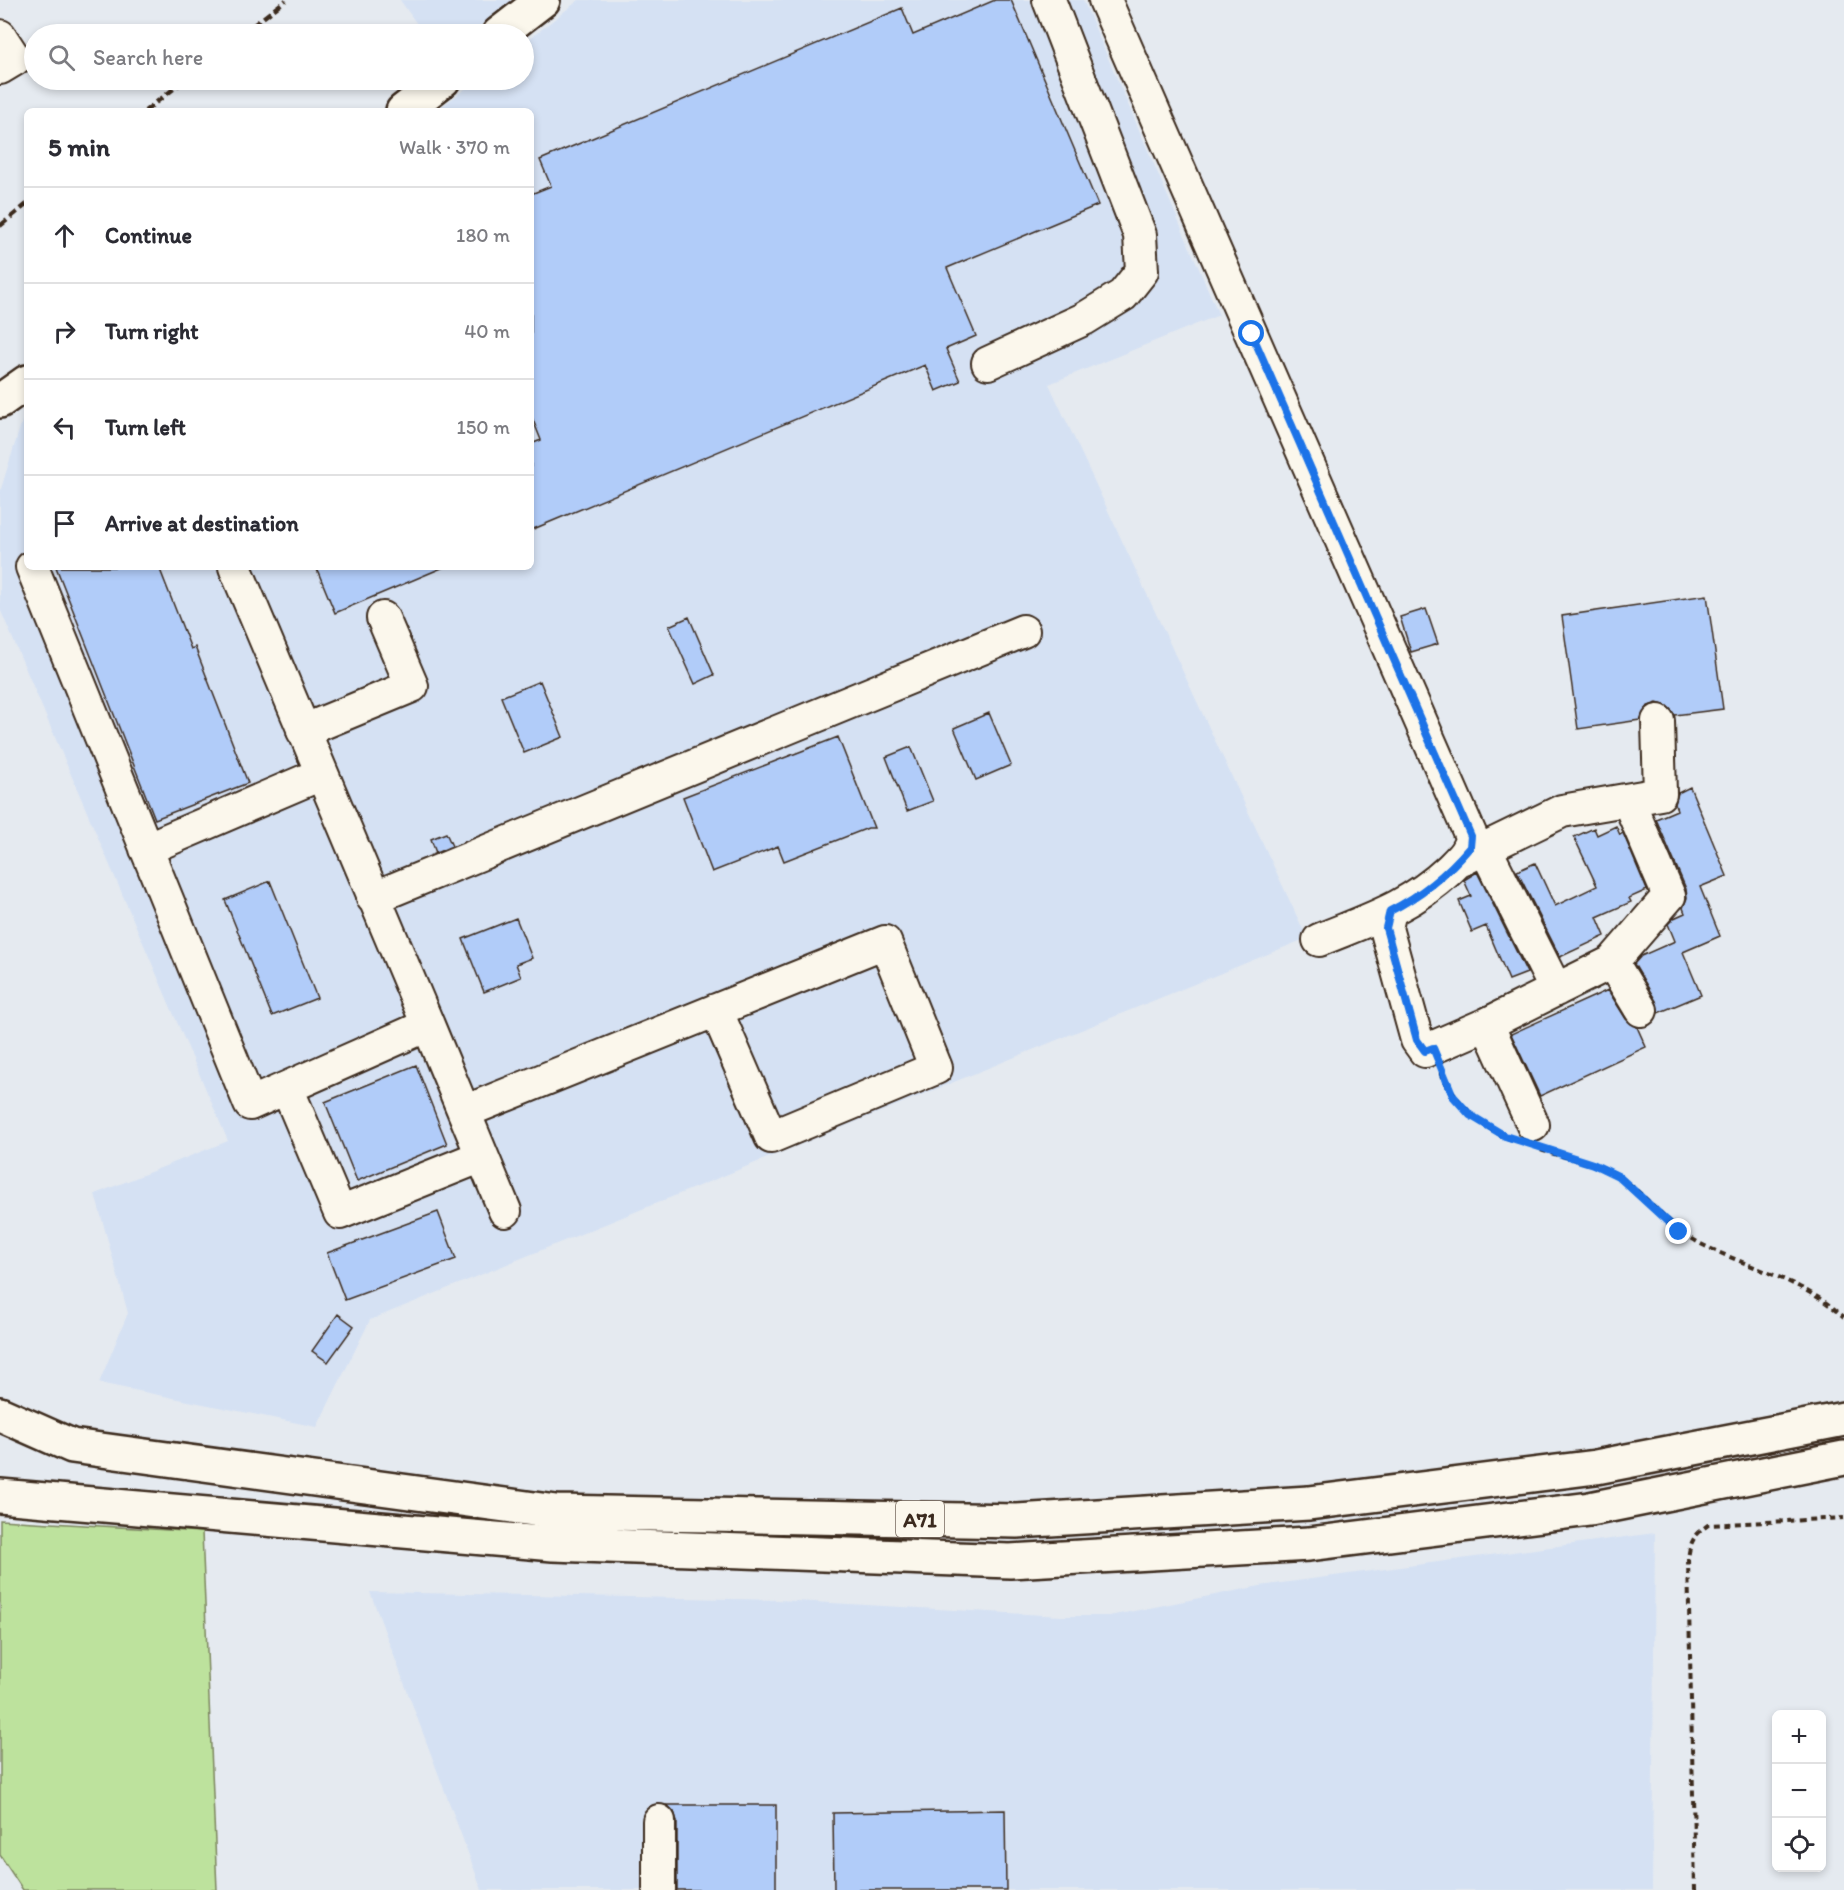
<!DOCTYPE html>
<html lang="en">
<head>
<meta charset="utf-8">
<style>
	:root { --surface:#fff; --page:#f7f7f7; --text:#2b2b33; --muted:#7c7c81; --line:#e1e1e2 }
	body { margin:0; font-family:Itim,sans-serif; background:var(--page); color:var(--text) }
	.controls { position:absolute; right:18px; bottom:18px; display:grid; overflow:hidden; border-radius:9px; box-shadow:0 3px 9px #0003 }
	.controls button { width:54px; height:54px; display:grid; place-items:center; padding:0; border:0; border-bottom:2px solid var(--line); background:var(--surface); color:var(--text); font:30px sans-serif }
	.stop { position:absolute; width:18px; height:18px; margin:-14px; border:4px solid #1a73e8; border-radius:50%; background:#fff }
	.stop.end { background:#1a73e8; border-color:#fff; box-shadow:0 2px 6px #0008 }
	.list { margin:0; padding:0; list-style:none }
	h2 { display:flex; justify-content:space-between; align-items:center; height:78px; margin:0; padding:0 24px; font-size:26px }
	h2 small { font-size:20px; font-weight:400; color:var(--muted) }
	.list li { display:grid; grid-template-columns:39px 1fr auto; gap:18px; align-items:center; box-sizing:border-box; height:96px; padding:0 24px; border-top:2px solid var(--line) }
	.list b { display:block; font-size:22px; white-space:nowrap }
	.list em { font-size:20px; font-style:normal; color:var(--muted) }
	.icon { flex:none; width:33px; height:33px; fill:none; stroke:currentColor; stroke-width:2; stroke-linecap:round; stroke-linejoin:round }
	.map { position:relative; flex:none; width:1844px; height:1890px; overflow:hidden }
	.search { position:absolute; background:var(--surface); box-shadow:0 3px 9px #0003; left:24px; top:24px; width:510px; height:66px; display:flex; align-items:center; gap:15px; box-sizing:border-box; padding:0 21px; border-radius:33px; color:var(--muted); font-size:22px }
	.panel { position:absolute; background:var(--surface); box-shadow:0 3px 9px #0003; left:24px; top:108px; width:510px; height:462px; border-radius:9px }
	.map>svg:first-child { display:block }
</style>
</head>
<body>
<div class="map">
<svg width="1844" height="1890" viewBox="0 0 1844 1890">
	<rect width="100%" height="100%" fill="#e5eaf0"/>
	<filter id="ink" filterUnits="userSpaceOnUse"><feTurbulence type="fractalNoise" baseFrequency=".0167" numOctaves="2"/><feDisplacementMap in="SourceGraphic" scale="12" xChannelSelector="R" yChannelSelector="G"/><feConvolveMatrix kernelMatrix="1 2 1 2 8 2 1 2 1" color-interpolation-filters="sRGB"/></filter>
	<g filter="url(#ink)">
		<!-- built -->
		<path fill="#d5e1f3" d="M 400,0 L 516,0 L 468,34 L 424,34 Z
			M 579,0 L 1083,0 L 1219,315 L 1049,384 L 1307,938 L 370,1320 L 317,1427 L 99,1383 L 128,1313 L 95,1194 L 228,1141 L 0,609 L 0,492 L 22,421 L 27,416 L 27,567 L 531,567 L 531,111 L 436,111 L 477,80 L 524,80 L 524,43 Z
			M 1655,1533 L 1652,1890 L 482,1890 L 370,1592 L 778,1600 L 1061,1616 L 1109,1616 L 1260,1586 Z"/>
		<!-- green -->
		<path fill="#bde29d" stroke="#7c865e" stroke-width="1.5" d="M 0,1520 L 202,1532 L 217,1890 L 23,1890 L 0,1855 Z"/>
		<!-- building -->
		<path fill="#b1ccf9" stroke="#3b2a1e" stroke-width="1.5" d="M 995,0 L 1011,0 L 1098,205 L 947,268 L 976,336 L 946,349 L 960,381 L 936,391 L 925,365 L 531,530 L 531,444 L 541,440 L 531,415 L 531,194 L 551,186 L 540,160 L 902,8 L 913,35 Z
			M 56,567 L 159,567 L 191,649 L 195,647 L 248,783 L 155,819 Z
			M 316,567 L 444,567 L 335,613 Z
			M 1707,595 L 1723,709 L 1675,715 L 1667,706 L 1657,703 L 1648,706 L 1640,720 L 1578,729 L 1562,616 Z
			M 1426,609 L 1438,644 L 1411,652 L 1400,617 Z
			M 689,617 L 714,675 L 695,684 L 669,626 Z
			M 540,681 L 563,737 L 524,753 L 501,697 Z
			M 989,713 L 1011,765 L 976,780 L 954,728 Z
			M 838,737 L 874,828 L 868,828 L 784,861 L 778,846 L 712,872 L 683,797 Z
			M 911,747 L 933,801 L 907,811 L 886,757 Z
			M 1690,787 L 1727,876 L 1700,887 L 1720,936 L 1683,952 L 1701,995 L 1658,1013 L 1656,1001 L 1634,964 L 1641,956 L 1675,941 L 1668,924 L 1674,918 L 1685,913 L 1683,908 L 1687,898 L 1686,889 L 1656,819 L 1677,810 L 1675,804 L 1678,793 Z
			M 1616,826 L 1620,835 L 1623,833 L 1647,890 L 1629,898 L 1631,902 L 1597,917 L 1605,936 L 1560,957 L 1517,871 L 1535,863 L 1555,906 L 1597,886 L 1574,837 L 1594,828 L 1597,835 Z
			M 446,833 L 452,846 L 436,853 L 431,839 Z
			M 1477,872 L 1527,973 L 1509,980 L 1486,926 L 1472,932 L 1459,901 L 1471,896 L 1464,880 Z
			M 270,881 L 317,998 L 272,1016 L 225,900 Z
			M 516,918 L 532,958 L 516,964 L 521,977 L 484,992 L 463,939 Z
			M 1608,990 L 1626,1019 L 1637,1027 L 1646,1047 L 1540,1096 L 1511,1034 Z
			M 416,1065 L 447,1144 L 357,1181 L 325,1102 Z
			M 438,1212 L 456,1259 L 345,1300 L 327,1253 Z
			M 338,1314 L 354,1326 L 328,1362 L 312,1351 Z
			M 667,1805 L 776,1805 L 776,1890 L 677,1890 L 677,1821 L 674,1812 Z
			M 1005,1810 L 1006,1890 L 834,1890 L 833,1813 Z"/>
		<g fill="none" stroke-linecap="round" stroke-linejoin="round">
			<!-- minor casing -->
			<g stroke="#3b2a1e" stroke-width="36">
				<path id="minor" d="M 1105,0 L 1471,836 C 1470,851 1460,859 1449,870 C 1408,908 1370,919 1319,940
					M 0,36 L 15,59 L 0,68
					M 988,363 L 1084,319 L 1123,295 L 1142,271 L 1140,235 L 1049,0
					M 32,567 L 250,1104 L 428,1025 L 235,567
					M 303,731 L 412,686 L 383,618
					M 1485,848 L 1556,990
					M 146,849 L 321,774
					M 1459,861 L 1562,811 L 1660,794 L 1658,721
					M 373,898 L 1023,631
					M 1390,911 L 1386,928 L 1417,1040 L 1425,1051 L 1487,1024 L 1612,962 L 1641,1010
					M 1612,962 L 1669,896 L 1628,800
					M 1487,1024 L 1533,1125
					M 428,1025 L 505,1211
					M 287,1088 L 340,1213 L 482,1156
					M 464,1112 L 885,942 L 936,1068 L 771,1137 L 716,1010
					M 659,1890 L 659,1821"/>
			</g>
			<!-- major casing -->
			<g stroke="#3b2a1e" stroke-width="38">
				<path id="major" d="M 499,34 L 543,0
					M 403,111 L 443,80
					M 0,401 L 27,382
					M 0,1414 L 72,1446 L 556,1512 L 1017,1521 L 1309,1503 L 1596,1467 L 1844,1419
					M 0,1496 L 553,1544 L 1010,1561 L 1309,1544 L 1590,1509 L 1844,1458"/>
			</g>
			<!-- path -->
			<path stroke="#3b2a1e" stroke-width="4" stroke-dasharray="6 4.5" stroke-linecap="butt" d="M 1441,1072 C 1455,1103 1479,1126 1512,1139
				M 1541,1150 C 1567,1159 1596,1161 1619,1177 C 1650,1198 1671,1230 1705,1246 C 1751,1268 1806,1282 1844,1317
				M 1695,1890 L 1688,1559 C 1690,1542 1694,1535 1708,1525 L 1844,1518"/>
			<!-- minor -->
			<use href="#minor" stroke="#fbf7ec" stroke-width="32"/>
			<!-- major -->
			<use href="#major" stroke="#fbf7ec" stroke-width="33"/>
			<!-- rail -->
			<path stroke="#3b2a1e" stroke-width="4.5" stroke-dasharray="9 4.5" stroke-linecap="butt" d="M 242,34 L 286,0
				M 145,111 L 185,80
				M 0,226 L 27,204"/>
		</g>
	</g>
	<g fill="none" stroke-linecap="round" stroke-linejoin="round" filter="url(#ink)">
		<!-- route -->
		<path stroke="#1a73e8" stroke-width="8" d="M 1252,334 L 1471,836 L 1470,847 C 1447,874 1422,895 1390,911 L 1386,928 L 1417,1040 L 1425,1051 L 1433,1048 L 1453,1096 L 1470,1115 L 1505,1136 L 1593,1164 L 1618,1176 L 1679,1232"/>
	</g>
	<g text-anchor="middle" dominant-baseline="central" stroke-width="5" stroke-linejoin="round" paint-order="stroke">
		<!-- shield labels -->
		<rect fill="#fbf7ec" stroke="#75685c" stroke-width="1.5" x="896" y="1501" width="48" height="36" rx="4.5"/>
		<g font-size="21" font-weight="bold" fill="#3b2a1e">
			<text x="920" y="1519">A71</text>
		</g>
	</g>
</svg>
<div class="controls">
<button>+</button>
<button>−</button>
<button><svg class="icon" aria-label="locate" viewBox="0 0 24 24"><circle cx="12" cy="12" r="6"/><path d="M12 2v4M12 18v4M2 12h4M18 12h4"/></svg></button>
</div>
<div class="stop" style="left:1252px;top:334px"></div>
<div class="stop end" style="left:1679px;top:1232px"></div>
<div class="search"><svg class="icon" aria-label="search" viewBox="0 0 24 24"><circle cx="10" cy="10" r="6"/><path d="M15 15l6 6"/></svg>Search here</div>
<section class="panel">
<h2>5 min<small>Walk · 370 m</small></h2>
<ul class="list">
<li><svg class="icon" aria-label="ahead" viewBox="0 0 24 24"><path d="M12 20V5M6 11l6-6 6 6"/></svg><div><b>Continue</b></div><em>180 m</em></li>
<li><svg class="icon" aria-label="right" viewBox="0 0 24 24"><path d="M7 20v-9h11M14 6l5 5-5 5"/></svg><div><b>Turn right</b></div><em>40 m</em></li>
<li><svg class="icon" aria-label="left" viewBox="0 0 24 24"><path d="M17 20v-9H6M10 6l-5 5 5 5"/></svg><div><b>Turn left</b></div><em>150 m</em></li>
<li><svg class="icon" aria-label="arrive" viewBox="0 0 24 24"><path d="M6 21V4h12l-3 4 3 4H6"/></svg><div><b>Arrive at destination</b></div></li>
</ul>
</section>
</div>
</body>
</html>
